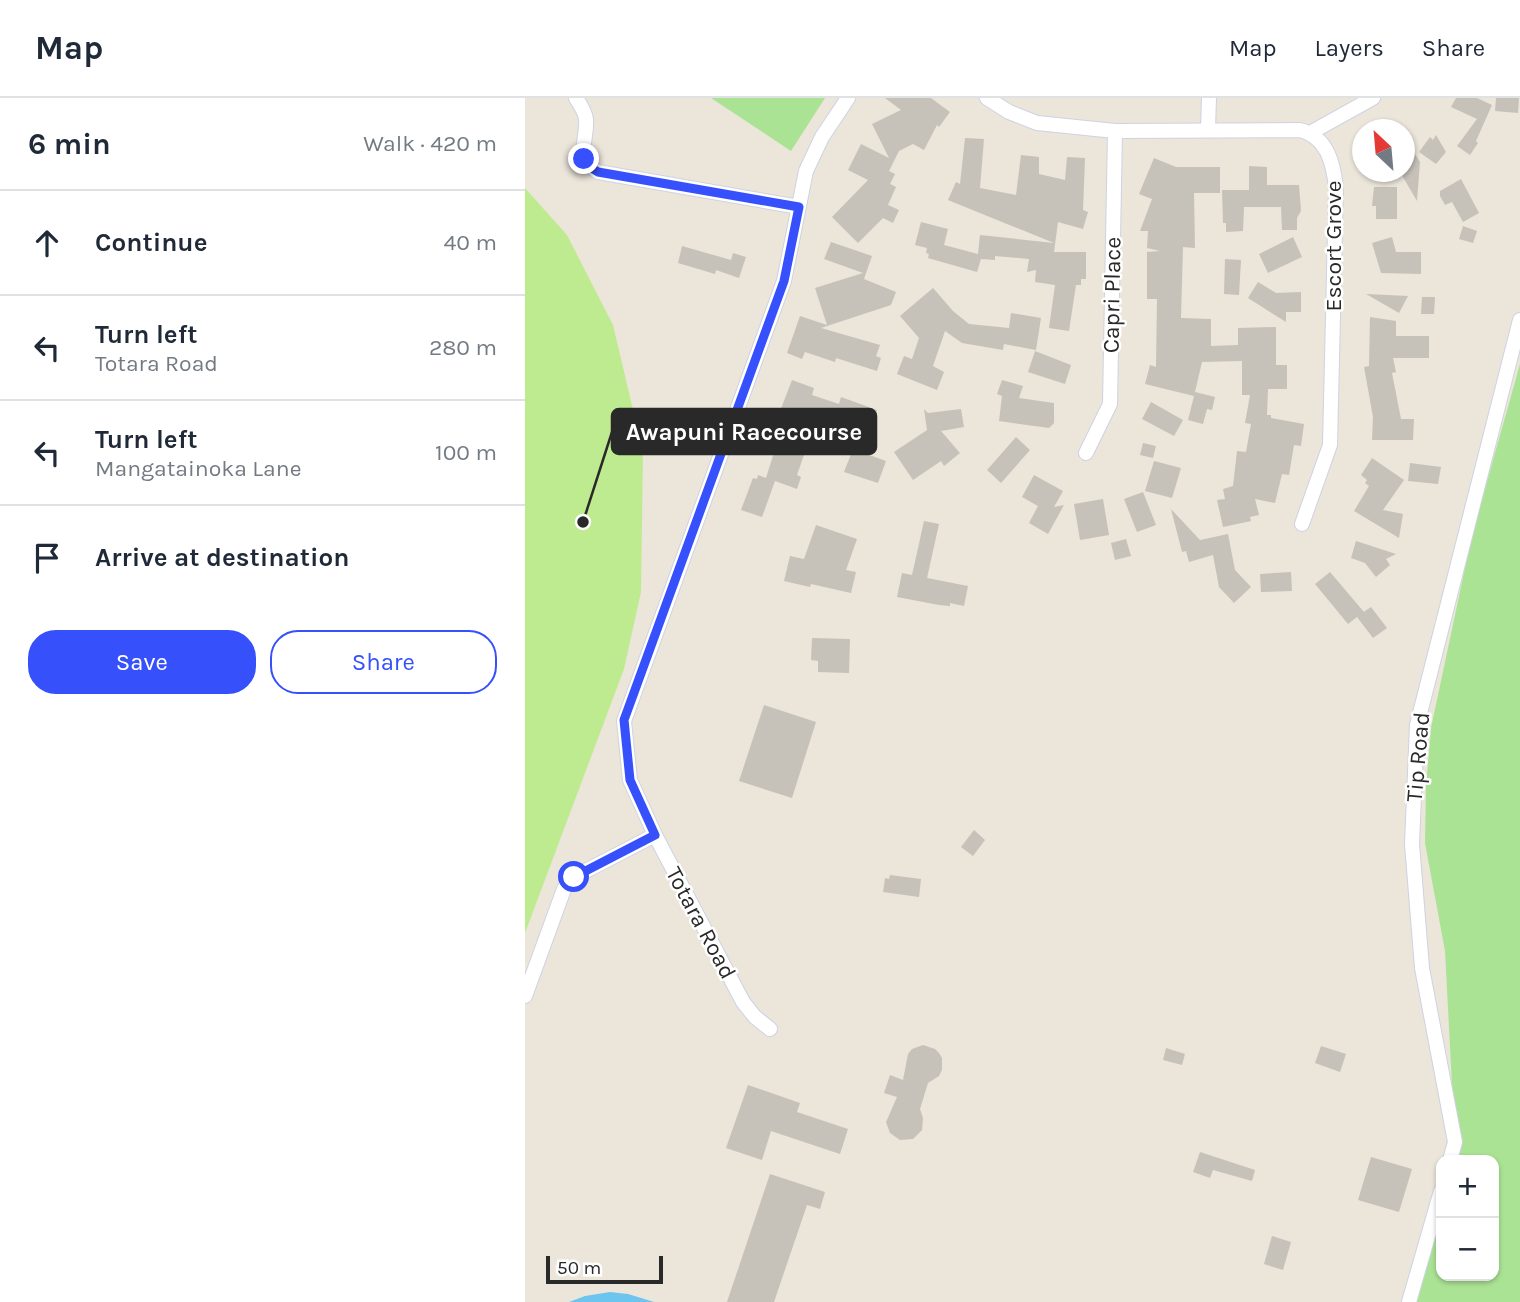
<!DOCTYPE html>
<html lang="en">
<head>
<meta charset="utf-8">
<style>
	:root { --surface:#fff; --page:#f2f2f3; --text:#1f2937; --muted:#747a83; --line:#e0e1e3; --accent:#3650fc }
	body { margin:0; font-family:Karla,sans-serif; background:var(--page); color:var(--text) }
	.controls { position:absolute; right:21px; bottom:21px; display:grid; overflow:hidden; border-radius:14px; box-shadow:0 2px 5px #0004 }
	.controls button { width:63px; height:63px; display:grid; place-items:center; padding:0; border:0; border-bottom:2px solid var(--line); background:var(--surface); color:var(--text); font:35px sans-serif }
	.compass { position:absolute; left:827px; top:21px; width:63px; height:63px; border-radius:50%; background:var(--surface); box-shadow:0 2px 5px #0004; rotate:334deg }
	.scale { position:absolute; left:21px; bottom:18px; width:117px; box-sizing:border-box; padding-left:7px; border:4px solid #292929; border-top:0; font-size:19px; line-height:24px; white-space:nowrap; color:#292929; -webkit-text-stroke:5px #fff; paint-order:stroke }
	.stop { position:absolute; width:21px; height:21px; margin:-16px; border:5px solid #3650fc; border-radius:50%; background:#fff }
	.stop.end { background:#3650fc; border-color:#fff; box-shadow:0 2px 7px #0008 }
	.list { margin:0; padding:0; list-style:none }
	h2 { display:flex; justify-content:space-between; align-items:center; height:91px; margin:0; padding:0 28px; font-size:30px }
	h2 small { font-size:23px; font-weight:400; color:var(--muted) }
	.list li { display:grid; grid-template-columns:46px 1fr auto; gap:21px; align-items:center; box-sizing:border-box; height:105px; padding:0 28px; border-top:2px solid var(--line) }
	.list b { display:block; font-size:26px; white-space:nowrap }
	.list p { margin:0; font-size:23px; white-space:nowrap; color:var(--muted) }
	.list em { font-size:23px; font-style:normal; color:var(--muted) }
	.actions { display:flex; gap:14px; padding:21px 28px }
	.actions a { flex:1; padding:16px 0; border:2px solid var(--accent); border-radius:28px; text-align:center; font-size:24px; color:var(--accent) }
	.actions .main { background:var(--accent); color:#fff }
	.icon { flex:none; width:38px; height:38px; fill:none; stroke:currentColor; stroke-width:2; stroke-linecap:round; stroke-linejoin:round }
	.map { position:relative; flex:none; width:995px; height:1204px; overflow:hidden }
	header { display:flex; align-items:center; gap:42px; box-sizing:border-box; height:98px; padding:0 35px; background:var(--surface); border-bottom:2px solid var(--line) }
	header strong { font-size:33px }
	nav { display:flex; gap:38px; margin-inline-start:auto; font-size:24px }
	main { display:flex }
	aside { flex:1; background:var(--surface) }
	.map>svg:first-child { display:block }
</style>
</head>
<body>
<header>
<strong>Map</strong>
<nav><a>Map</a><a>Layers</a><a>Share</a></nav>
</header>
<main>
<aside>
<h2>6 min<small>Walk · 420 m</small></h2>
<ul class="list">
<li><svg class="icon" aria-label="ahead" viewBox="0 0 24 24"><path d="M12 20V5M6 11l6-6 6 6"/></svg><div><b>Continue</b></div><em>40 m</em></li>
<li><svg class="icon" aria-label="left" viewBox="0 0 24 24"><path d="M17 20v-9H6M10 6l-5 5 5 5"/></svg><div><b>Turn left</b><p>Totara Road</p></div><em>280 m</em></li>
<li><svg class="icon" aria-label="left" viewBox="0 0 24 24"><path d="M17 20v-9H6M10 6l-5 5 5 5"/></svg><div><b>Turn left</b><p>Mangatainoka Lane</p></div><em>100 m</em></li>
<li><svg class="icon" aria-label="arrive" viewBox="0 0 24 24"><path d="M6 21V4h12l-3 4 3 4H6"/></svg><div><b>Arrive at destination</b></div></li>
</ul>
<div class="actions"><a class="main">Save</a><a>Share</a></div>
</aside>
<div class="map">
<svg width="995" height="1204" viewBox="0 0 995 1204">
	<rect width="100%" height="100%" fill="#ebe5da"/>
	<!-- green -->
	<path fill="#abe395" d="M 186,0 L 300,0 L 266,53 Z
		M 995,266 L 995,1204 L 884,1204 L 916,1093 L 916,1178 L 969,1178 L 969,1062 L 925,1062 L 930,1044 L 920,853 L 900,745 L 901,688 L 906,630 L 947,437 Z"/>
	<!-- pitch -->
	<path fill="#bfeb90" d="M 0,90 L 42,137 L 88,227 L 118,354 L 116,494 L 99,571 L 0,835 Z"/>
	<!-- water -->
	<path fill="#6bc5ef" d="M 85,1194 L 103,1196 L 129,1204 L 44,1204 L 60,1198 Z"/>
	<!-- building -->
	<path fill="#c6c2ba" d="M 360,0 L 406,0 L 425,14 L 414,29 L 412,27 L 399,52 L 388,46 L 374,53 L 364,73 L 370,76 L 365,86 L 371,89 L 363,107 L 374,112 L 368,125 L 358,120 L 333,145 L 307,119 L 343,82 L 323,72 L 336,46 L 364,60 L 347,26 L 376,12 Z
		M 931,0 L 952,0 L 967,7 L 951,43 L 953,45 L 945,57 L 932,48 L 952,21 L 926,9 Z
		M 971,0 L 994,0 L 993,15 L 970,13 Z
		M 911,37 L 921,54 L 911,66 L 894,54 L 905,39 L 908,42 Z
		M 879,38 L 895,64 L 892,103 L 875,74 L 879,74 Z
		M 440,40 L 459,41 L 455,90 L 491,97 L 496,57 L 514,59 L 514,76 L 540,82 L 542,59 L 560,60 L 558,112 L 563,114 L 558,131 L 533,124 L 529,154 L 561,154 L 561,181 L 556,181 L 556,187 L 551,187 L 544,233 L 524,230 L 530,187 L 510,184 L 511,172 L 502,174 L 504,161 L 470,158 L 470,162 L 456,161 L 452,174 L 403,160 L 404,156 L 401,155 L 402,150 L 390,147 L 396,124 L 423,131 L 419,147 L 453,156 L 455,137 L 529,145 L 423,102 L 431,84 L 435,86 Z
		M 629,60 L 651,69 L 695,69 L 695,95 L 669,95 L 670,150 L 658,149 L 656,220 L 686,221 L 686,248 L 713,247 L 713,230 L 751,229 L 751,267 L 762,267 L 762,291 L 743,291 L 742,317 L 746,317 L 746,320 L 779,326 L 776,348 L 769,347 L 764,377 L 757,376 L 750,405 L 730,401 L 734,417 L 725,419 L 726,423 L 698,429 L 692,402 L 700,401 L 698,391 L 708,388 L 712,353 L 721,354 L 726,326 L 720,325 L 725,297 L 717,297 L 717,263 L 677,264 L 669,298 L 620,286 L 625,267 L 631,269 L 632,201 L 622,201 L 622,154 L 635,153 L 622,150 L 623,133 L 615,133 L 627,101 L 614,96 Z
		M 724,68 L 742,69 L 742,87 L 774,87 L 776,113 L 772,120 L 772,132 L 757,132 L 756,109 L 719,109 L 718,133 L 701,134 L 701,125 L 698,125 L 697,92 L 724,92 Z
		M 936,81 L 954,115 L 938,124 L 927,104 L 920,107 L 915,98 L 915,93 Z
		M 849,89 L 872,89 L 872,121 L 851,121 L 851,108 L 847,108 Z
		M 938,128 L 952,133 L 948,145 L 934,141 Z
		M 768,139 L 777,159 L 743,175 L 734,156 Z
		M 867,139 L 871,154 L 896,154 L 896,176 L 856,175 L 847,145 Z
		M 306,144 L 347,158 L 339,181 L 371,194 L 366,207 L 296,230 L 355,247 L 351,258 L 356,260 L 352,273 L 311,260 L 310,264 L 280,254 L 277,261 L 262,255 L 275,218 L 302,227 L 290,190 L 338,175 L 299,161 Z
		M 157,148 L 206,162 L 208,155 L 221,159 L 214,180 L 191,172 L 190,176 L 153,165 Z
		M 700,161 L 716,162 L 714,197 L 699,196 Z
		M 733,184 L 751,195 L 776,194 L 776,214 L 761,214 L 761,224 L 723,200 Z
		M 408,190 L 428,213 L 444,226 L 484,230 L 486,215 L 516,220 L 511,252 L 479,246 L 478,252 L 437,245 L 420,233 L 408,268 L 419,274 L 412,292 L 372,276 L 379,258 L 387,261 L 394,240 L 375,218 Z
		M 841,196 L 883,198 L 874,215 Z
		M 897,199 L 910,199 L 909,216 L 896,216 Z
		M 845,219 L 871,223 L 871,238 L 904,238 L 904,260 L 868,260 L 871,274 L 867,275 L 876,321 L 889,321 L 888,342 L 847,342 L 848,319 L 839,269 L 844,268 Z
		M 510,253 L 546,267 L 540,286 L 503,274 Z
		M 267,282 L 289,290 L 287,297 L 314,306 L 316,299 L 352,312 L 343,337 L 301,321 L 289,357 L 280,354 L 272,377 L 276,379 L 272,391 L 250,383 L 237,419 L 216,412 L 228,380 L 232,381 L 233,377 L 249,383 L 241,380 L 252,345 L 244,342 Z
		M 477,282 L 498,288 L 494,300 L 529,305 L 529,325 L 524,330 L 474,323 L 477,298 L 472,296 Z
		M 670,294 L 690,299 L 687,312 L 682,311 L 678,326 L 663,322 Z
		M 626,304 L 658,322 L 649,338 L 617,321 Z
		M 399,311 L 403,315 L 436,311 L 439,329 L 416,333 L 435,355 L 419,368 L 416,363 L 388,382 L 369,354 L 402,332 Z
		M 491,339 L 505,352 L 476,385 L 462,372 Z
		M 618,345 L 631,348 L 628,360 L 615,357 Z
		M 328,351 L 361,363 L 353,385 L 319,374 Z
		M 847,360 L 879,382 L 858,412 L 878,416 L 874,440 L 829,413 L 844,388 L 840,385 L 842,382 L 836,377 Z
		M 629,363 L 656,370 L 647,400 L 620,393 Z
		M 885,365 L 916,369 L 913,386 L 883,383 Z
		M 509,377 L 538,393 L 529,409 L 539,407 L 523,436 L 504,425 L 513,408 L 497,399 Z
		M 618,394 L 631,427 L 612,434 L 599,401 Z
		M 578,401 L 584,437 L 555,442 L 549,406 Z
		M 646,411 L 675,442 L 703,436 L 710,472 L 726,489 L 709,505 L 694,489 L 688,457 L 664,464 L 661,453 L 657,454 Z
		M 399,423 L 414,426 L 402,480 L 443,488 L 439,508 L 425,505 L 425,508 L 414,507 L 372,499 L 377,475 L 387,477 Z
		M 291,427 L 332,441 L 321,472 L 331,474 L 326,495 L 286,486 L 285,489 L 259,483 L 265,458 L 279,461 Z
		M 601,441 L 606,458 L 590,462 L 586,445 Z
		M 831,443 L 871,456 L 861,461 L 865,467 L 851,479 L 840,465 L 826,460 Z
		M 766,474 L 767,493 L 736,494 L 735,476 Z
		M 805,474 L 839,514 L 837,515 L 846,509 L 862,530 L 848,540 L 832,519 L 823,526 L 790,486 Z
		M 287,540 L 325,541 L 324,575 L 293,574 L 293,563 L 286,562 Z
		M 239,607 L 291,624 L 267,700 L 214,683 Z
		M 449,732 L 460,742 L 448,758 L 436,749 Z
		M 365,777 L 396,781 L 394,799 L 358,794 L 360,780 L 364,781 Z
		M 398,947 L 410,951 L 414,955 L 417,960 L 417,972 L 414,978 L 403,985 L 395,1011 L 398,1020 L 397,1032 L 388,1041 L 375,1042 L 365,1035 L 361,1024 L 372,999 L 359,995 L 365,977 L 378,982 L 383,956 L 387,951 Z
		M 796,948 L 821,956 L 815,974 L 790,965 Z
		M 641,950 L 660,956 L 657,967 L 638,962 Z
		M 223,987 L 275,1005 L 272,1014 L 323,1031 L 315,1056 L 246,1033 L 237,1062 L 201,1050 Z
		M 675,1054 L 730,1072 L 727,1083 L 688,1072 L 685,1080 L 668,1074 Z
		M 846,1059 L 887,1071 L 874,1114 L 833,1102 Z
		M 245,1076 L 300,1094 L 295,1111 L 282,1107 L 249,1204 L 202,1204 Z
		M 747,1138 L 766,1144 L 758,1172 L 739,1166 Z"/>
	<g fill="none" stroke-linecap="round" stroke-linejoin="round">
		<!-- minor casing -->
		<g stroke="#cfd2e2" stroke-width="16">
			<path id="minor" d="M 51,0 C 55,6 60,14 61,21 C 63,44 48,58 73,74 L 274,109
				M 462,0 L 484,14 L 512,25 L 590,33 L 775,32 C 802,39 808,64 811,89 L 805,347 L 777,426
				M 683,31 L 684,0
				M 785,35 L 848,0
				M 561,355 L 585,306 L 590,33
				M 0,898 L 39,791 L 49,779 L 130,737
				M 245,931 L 230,919 L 218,904 L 130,737 L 105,682 L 99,623 L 259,183 L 281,73 L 297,39 L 323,0
				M 925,1062 L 930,1044 L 897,870 L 887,746 L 892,627 L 995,222
				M 884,1204 L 916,1093"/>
		</g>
		<!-- minor -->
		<use href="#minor" stroke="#fff" stroke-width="14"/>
	</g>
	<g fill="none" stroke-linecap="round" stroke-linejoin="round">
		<!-- route -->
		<path stroke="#3650fc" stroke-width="9" d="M 49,779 L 130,737 L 105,682 L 99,622 L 259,183 L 274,109 L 73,74 L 65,69 L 59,61"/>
	</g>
	<g text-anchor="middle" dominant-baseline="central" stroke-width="5" stroke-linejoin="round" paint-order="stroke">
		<!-- street labels -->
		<g font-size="23" fill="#292929" stroke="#fff">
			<text transform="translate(808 148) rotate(-90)">Escort Grove</text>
			<text transform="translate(587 197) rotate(-89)">Capri Place</text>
			<text transform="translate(893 659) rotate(-85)">Tip Road</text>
			<text transform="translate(176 825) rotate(62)">Totara Road</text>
		</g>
	</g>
	<!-- callouts -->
	<path fill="none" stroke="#292929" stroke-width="2.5" d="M58 424L87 334"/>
	<circle fill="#292929" stroke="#fff" stroke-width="2.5" cx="58" cy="424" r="7"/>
	<rect fill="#292929" stroke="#292929" stroke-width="2.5" x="87" y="311" width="264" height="45" rx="7"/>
	<g font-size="24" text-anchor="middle" font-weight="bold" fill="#fff">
		<text x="219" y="342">Awapuni Racecourse</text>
	</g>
</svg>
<div class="controls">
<button>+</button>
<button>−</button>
</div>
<svg class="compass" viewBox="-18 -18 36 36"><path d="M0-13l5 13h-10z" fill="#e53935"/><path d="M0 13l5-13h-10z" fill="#747a83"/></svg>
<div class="scale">50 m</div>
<div class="stop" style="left:49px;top:779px"></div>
<div class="stop end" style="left:59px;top:61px"></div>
</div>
</main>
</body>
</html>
